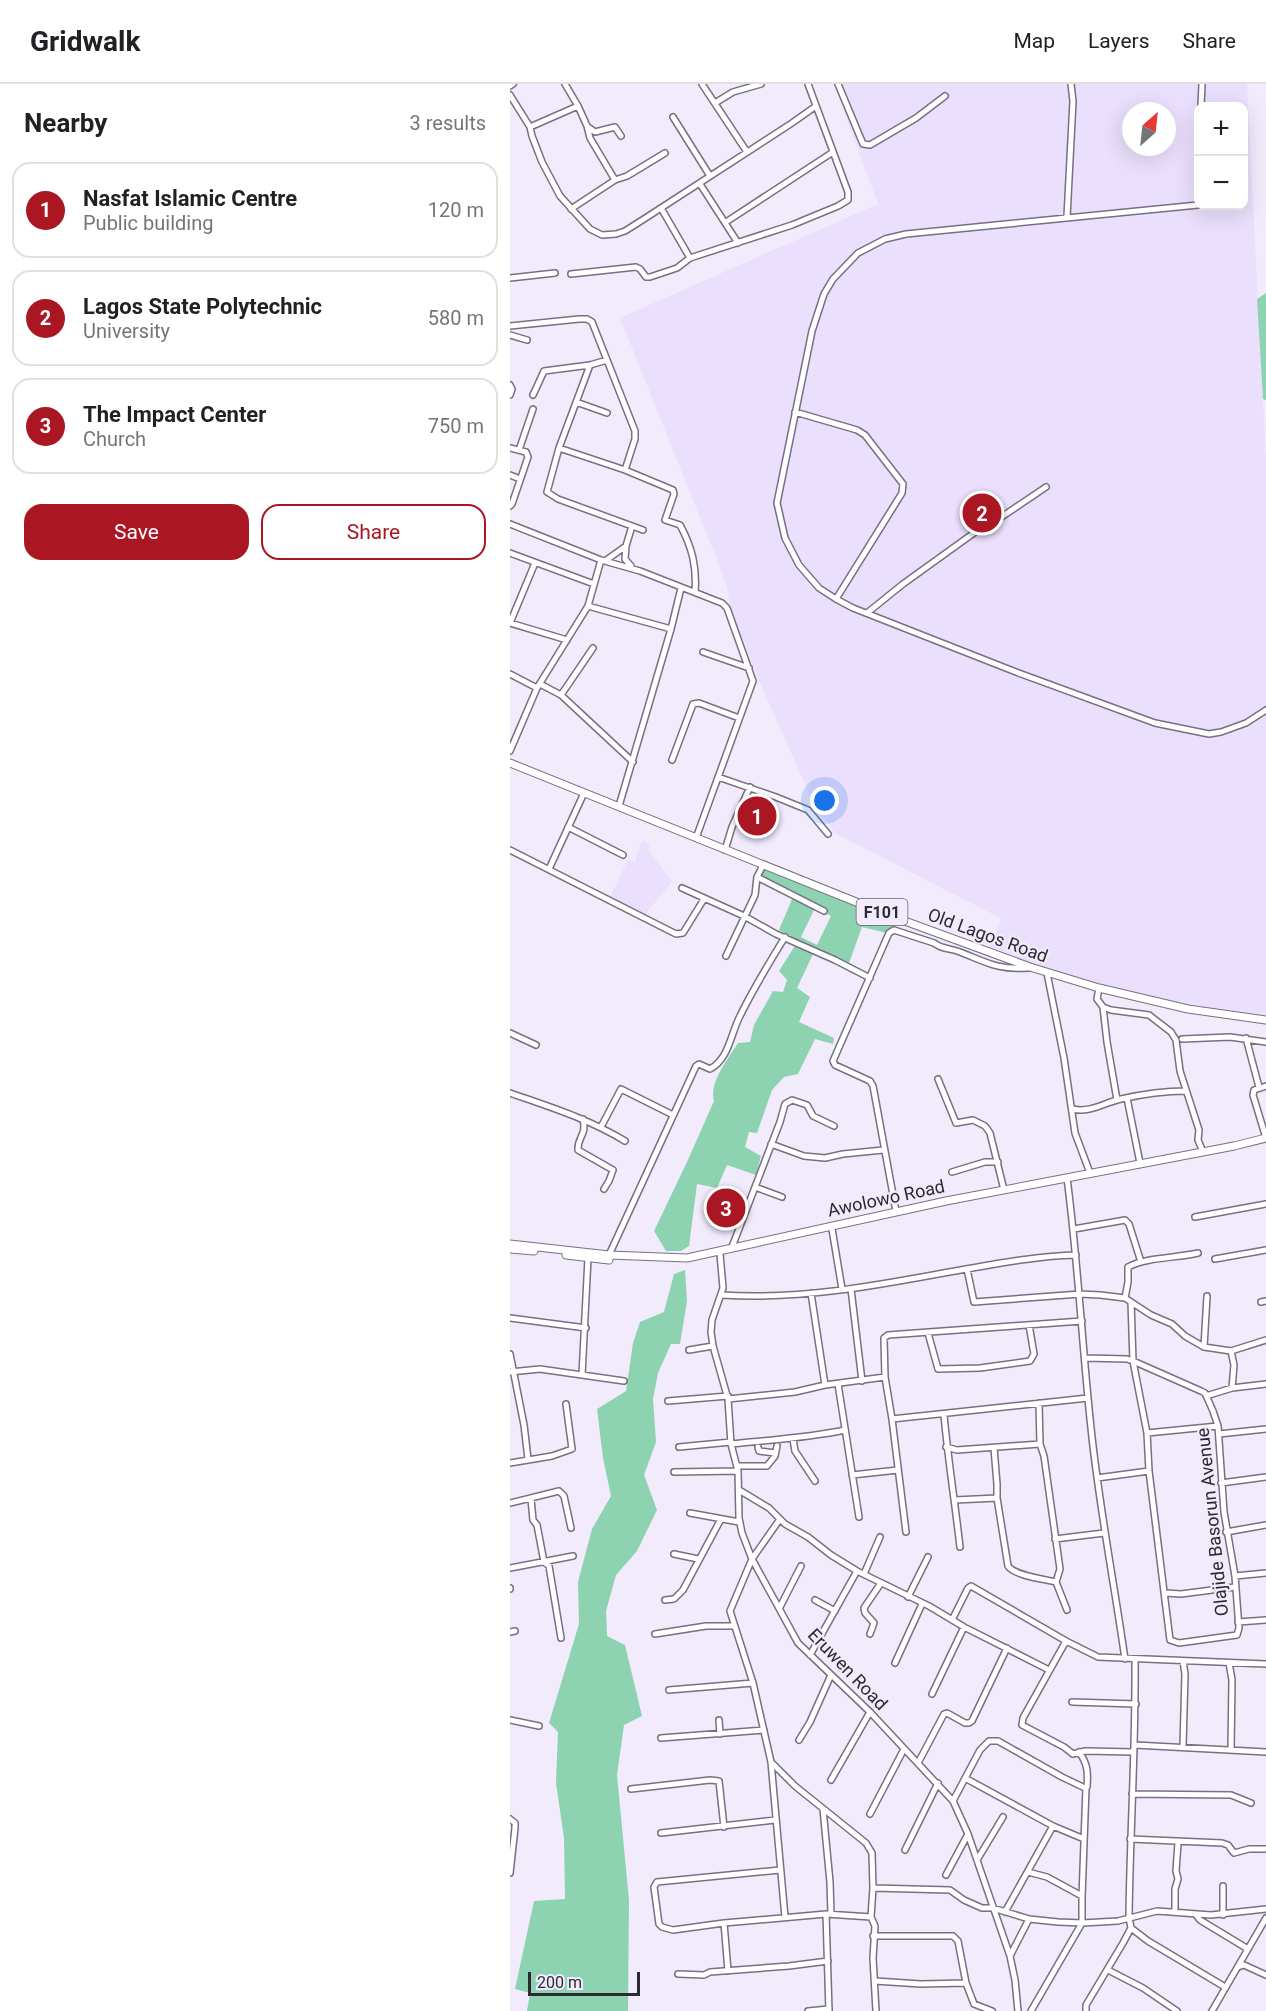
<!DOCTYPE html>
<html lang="en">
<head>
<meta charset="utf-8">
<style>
	:root { --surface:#fff; --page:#f2f2f2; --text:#202124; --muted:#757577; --line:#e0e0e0; --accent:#ab1623 }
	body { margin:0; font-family:Roboto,sans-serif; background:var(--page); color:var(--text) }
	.controls { position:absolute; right:18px; top:18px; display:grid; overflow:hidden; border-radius:12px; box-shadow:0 6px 24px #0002 }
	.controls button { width:54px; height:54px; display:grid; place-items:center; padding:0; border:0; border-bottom:2px solid var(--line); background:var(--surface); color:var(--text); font:30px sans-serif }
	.compass { position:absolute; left:612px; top:18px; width:54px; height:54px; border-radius:50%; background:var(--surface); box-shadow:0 6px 24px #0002; rotate:27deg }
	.scale { position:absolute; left:18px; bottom:15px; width:112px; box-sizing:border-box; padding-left:6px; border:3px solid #2c2931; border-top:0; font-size:16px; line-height:21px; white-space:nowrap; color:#2c2931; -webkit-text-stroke:4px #f1ebfc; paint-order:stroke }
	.you { position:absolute; left:315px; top:717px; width:21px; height:21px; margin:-15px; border:4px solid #fff; border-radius:50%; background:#1a73e8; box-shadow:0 0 0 9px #1a73e833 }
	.badge { display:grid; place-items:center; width:39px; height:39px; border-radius:50%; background:var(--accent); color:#fff; font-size:20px; font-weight:700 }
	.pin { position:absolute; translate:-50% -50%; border:3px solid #fff; box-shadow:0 2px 6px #0006 }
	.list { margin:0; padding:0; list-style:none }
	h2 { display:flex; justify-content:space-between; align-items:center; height:78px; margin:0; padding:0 24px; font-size:26px }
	h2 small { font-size:20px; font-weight:400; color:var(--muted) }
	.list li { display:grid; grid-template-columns:39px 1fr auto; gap:18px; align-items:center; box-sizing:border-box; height:96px; margin:0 12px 12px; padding:0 12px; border:2px solid var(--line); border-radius:18px }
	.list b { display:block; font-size:22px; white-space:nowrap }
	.list p { margin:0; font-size:20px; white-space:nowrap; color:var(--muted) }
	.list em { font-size:20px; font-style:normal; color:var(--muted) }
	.actions { display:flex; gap:12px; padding:18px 24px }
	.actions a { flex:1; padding:14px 0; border:2px solid var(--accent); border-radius:18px; text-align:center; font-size:21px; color:var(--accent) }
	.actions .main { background:var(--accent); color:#fff }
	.map { position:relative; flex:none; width:756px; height:1927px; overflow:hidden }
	header { display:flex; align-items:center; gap:36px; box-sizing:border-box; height:84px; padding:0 30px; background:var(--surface); border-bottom:2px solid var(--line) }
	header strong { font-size:28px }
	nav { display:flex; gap:33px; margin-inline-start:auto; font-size:21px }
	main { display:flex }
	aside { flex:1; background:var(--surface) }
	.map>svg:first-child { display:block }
</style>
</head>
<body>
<header>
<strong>Gridwalk</strong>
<nav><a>Map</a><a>Layers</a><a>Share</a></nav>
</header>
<main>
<aside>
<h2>Nearby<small>3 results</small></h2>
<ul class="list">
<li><span class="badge">1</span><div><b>Nasfat Islamic Centre</b><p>Public building</p></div><em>120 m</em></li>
<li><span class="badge">2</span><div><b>Lagos State Polytechnic</b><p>University</p></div><em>580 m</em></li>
<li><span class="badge">3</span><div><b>The Impact Center</b><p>Church</p></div><em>750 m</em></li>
</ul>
<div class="actions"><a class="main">Save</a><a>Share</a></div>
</aside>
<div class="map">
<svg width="756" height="1927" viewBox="0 0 756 1927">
	<rect width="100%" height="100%" fill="#f1ebfc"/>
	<!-- built -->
	<path fill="#eadffc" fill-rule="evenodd" d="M 324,0 L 737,0 L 756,375 L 756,936 L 703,927 L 588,901 L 532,885 L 479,864 L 492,835 L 325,749 L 305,722 L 248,594 L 221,525 L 217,504 L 208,478 L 110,234 L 368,120 ZM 688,22 L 734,22 L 734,122 L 688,122 ZM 621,27 L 657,27 L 657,63 L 621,63 Z
		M 132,756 L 140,760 L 138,766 L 162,797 L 135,831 L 100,813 L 118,776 L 125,779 Z"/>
	<!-- green -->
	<path fill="#8dd3b2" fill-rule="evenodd" d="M 756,209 L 756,316 L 753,315 L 747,215 Z
		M 248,781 L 386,838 L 377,849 L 352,843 L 339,879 L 304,868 L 287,904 L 300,913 L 289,938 L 324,954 L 323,960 L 305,955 L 288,990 L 274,993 L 262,1006 L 247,1049 L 239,1048 L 235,1063 L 251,1072 L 246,1091 L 217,1081 L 207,1104 L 187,1100 L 179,1162 L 171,1167 L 156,1167 L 144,1147 L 177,1078 L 204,1017 C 199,998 218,975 228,959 L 240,958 L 244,941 L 263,907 L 273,908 L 277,896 L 269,887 L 288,857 L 269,846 L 285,808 L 250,791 ZM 305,824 L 321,832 L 307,861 L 291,853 Z
		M 175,1186 L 177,1217 L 170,1260 L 161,1260 L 148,1289 L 143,1315 L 146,1358 L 134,1391 L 147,1426 L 127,1467 L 106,1491 L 96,1527 L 97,1552 L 115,1561 L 132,1632 L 114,1641 L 107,1691 L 119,1816 L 118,1927 L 17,1927 L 20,1909 L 5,1905 L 24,1817 L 55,1815 L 54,1754 L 46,1699 L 48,1648 L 39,1639 L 69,1540 L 68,1498 L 82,1445 L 101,1412 L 93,1374 L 87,1325 L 116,1307 L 123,1259 L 130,1238 L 154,1228 L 164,1190 Z"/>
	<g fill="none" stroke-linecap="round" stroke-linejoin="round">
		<!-- minor casing -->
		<g stroke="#776f82" stroke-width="8">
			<path id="minor" d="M 55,0 L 68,22 L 77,42 L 80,54 L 105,96
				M 192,0 L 237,68
				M 328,0 L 353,60 L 360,61 L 406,34 L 435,12
				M 0,2 L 3,0
				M 0,11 L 20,43 L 22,52 L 32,78 L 50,112 L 80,145 L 92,151 L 106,150 L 115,147 L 134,135 L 282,39 L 306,22
				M 205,19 L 223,8 L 251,0
				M 691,22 L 692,0
				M 163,33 L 200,92
				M 20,43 L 68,22
				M 78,43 L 85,48 L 105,43 L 111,52
				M 190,100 L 228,159
				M 688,121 L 396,150 L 375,155 L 348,169 L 323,195 L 314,210 L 302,247 L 267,419 L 275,454 L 289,481 L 309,504 L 326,515 L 343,524 L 506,588 L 645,639 L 699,650 L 711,648 L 736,639 L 756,626
				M 151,124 L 180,174
				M 61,125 L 105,96 L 117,92 L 155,69
				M 557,133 L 563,17 L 561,0
				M 216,138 L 323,68
				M 61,190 L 126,183 L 130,185 L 136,193 L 140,193 L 167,184 L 180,174 L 282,141 L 328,122 L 338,116 L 338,108 L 298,0
				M 0,194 L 45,189
				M 0,242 L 69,235 L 77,235 L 82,238 L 125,347 L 125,355 L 115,386
				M 0,251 L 17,256
				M 80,281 L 49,364 L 37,408 L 48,415 L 133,446
				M 0,301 L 2,305 L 0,311
				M 23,311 L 34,287 L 80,281 L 97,276
				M 66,318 L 97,329
				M 285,328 L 347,346 L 355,351 L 393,400 L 392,409 L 326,515
				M 0,364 L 16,368 L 18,373 L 2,420 L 0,422
				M 49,364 L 115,386 L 163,406 L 164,410 L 155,436 L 170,441 C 182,463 187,483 185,508
				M 9,366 L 23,325
				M 0,391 L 10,395
				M 0,440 L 91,476 L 130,487 L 212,519 L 217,524 L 243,597 L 186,754
				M 116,462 L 115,475 L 121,482
				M 0,469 L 84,500
				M 95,477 L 116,462 L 122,442
				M 78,522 L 161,545
				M 357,529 L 393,500 L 475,441 L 490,434 L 536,403
				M 0,539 L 25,479
				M 0,539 L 57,556
				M 193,568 L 239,584
				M 0,590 L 27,604
				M 30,600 L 51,611 L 123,678
				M 51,611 L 83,564
				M 0,667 L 27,604 L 78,522 L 91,476
				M 162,676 L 183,620 L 189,619 L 229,634
				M 208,693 L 266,713 L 298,726 L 318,750
				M 109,722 L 161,545 L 171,504
				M 58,743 L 113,771
				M 0,766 L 166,850 L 173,849 L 194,815
				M 215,766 L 222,743 L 240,703
				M 39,785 L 74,709
				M 247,793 L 314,827
				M 172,804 L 234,832 L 266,850 L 325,876 L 360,894
				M 216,872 L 245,811 L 247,793 L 253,781
				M 537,889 L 554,974 L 565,1049 L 580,1089
				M 589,904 L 587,915 L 593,923 L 601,926 L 639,931 L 661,948 L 666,956 L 670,987 L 689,1046 L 688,1056 L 693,1068
				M 593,923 L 597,958 L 607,1016
				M 0,949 L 26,961
				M 736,954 L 749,1003
				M 672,955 L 720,953 L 756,958
				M 428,995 L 446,1039 L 463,1036 L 475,1042 L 480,1049 L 494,1106
				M 0,1009 C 40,1023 79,1035 115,1057
				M 617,1014 L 630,1079
				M 562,1025 C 581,1029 593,1019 611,1015 C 633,1010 654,1007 676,1007
				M 73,1035 C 77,1052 67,1053 68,1066 L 103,1086 L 99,1097 L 94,1105
				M 91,1043 L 111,1005 L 163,1031
				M 756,1054 L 743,1011 L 744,1006 L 756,1002
				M 261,1060 L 294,1072 L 315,1074 L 333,1070 L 373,1066
				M 442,1088 L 475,1078 L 488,1078
				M 557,1094 C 568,1177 572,1261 581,1344 C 589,1422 604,1498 615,1575
				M 245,1103 L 272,1113
				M 386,1127 L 363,1002 L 360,997 L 325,981 L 323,977 L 379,849 L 384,846 L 424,859 C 433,866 441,864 450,868 C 478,879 488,886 518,884
				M 685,1133 L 756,1120
				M 322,1145 L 332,1205
				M 564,1145 L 615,1136 L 619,1140 L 631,1178
				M 222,1163 L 270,1038 L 275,1020 L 282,1016 L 297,1021 L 303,1032 L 324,1042
				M 210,1170 L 213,1204 L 202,1236 L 201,1248 L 203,1262 L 218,1315 L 221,1360 L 228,1387 L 229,1434 L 232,1449 L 242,1475 L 288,1559 L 360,1628 L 443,1717 L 458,1750 L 500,1872 L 505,1896 L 508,1927
				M 99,1171 L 186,982 L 189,980 L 200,985 C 219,975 221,949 230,932 C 243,905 259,879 275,853
				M 705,1175 L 756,1166
				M 457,1185 L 464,1218 L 570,1210 L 590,1211 L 615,1214 L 641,1231 L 662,1240 L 675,1252 L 694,1263 L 721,1267 L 756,1256
				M 341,1205 L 352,1297
				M 301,1209 L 315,1301
				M 212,1211 C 288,1216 364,1202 439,1188 C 481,1181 523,1172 566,1171
				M 615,1214 L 618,1198 L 618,1183 C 637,1173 667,1174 688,1169
				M 751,1218 L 756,1217
				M 0,1234 L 76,1244
				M 418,1249 L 428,1285 L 470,1284 L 520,1277 L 524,1270 L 519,1241
				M 694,1263 L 697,1212
				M 179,1266 L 203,1262
				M 0,1270 L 14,1341 L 18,1375
				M 575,1274 L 617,1275 L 623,1277 L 691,1307 L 695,1309 L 703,1327 L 708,1342 L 714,1428 L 725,1492 L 729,1544 L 727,1551 L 669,1559 L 660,1556 L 639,1387 L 637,1349 L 623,1277 L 621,1218
				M 0,1288 L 30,1285 L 114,1297
				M 72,1291 L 78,1174
				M 328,1300 L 349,1433
				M 722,1304 L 756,1300
				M 696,1312 L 722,1304 L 724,1281 L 721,1267
				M 218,1315 L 285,1308 L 315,1301 L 375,1293
				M 158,1317 L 218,1312
				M 529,1319 L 530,1360 L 534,1372 L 550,1485 L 546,1498
				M 434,1331 C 438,1375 445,1419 450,1463
				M 382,1335 L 578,1314
				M 637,1349 L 708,1342
				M 709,1350 L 756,1345
				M 283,1355 L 285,1367 L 305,1397
				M 221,1360 C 259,1356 297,1354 335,1346
				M 169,1363 L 221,1358
				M 248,1363 L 249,1367 L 265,1369
				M 436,1363 L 447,1366 L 530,1360
				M 484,1364 L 487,1400 L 487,1414
				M 0,1379 L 42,1372 L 62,1365 L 56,1320
				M 227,1382 L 257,1382 L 265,1372 L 267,1362
				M 164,1388 L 228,1387
				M 342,1391 L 388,1386
				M 587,1394 L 639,1387
				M 711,1399 L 756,1393
				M 229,1406 L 259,1424 L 275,1440 L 298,1453 L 321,1471 L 347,1487 L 419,1522 L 454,1543 L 539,1586
				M 21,1415 L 23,1436 L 27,1441 L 34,1478 L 39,1482 L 51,1554
				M 445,1416 L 487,1414 L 498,1482 C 505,1492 534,1495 546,1498 L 557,1526
				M 0,1419 L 49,1407 L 54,1412 L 61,1444
				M 180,1429 L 229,1438
				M 270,1435 L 242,1475 L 220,1527 L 243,1599 L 261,1678 L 275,1833
				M 396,1448 L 382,1335 L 375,1293 L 374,1254 L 378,1251 L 572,1237
				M 716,1448 L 756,1441
				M 545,1455 L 594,1449
				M 164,1470 L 188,1475
				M 0,1484 L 63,1472
				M 354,1490 L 370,1453
				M 725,1492 L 756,1489
				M 0,1504 L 0,1505
				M 655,1509 L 671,1510 L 725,1503
				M 398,1513 L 418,1473
				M 155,1516 L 164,1515 L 173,1506 L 211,1435
				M 305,1516 L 325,1527
				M 270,1523 L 291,1482
				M 442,1536 L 458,1504 L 461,1502 L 556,1557 L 588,1573 L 756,1580
				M 728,1538 L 756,1536
				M 0,1548 L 5,1547
				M 145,1550 L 196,1542 L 224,1542
				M 360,1550 L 364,1539 L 355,1529 L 354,1524 L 371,1499
				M 556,1557 L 513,1634 L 512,1641 L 554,1663 L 563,1670 L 575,1667 L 624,1668
				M 300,1571 L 347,1487
				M 673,1577 L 675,1590 L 673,1662
				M 385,1579 L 412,1520
				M 719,1579 L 722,1596 L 721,1665
				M 159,1606 L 243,1599
				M 422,1610 L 454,1543
				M 562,1618 L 626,1620
				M 0,1636 L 29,1642
				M 209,1636 L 210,1650
				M 151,1654 L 254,1646
				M 289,1656 L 300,1638 L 321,1591
				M 625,1661 L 756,1668
				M 261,1678 L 285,1702 L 356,1759 L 362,1769 L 363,1804 L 361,1833 L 365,1842 L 363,1874 L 366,1927
				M 408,1679 L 434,1630 L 437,1629 L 455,1639 L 459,1639 L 462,1637 L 497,1564
				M 455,1694 L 543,1742 L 574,1755
				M 321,1696 L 360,1628
				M 121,1705 L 200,1696 L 209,1697 L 214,1743
				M 622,1710 L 721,1711 L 741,1719
				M 443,1717 L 470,1666 L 479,1657 L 488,1657 L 552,1693 L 575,1704 L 577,1703 C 578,1689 578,1680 569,1668
				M 313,1725 L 320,1798 L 321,1830
				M 360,1730 L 394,1665
				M 0,1735 L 5,1739 L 5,1744 L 0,1789
				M 151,1749 L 265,1736
				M 620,1755 L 712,1759 L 718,1761 L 724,1769 L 739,1765 L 756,1765
				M 395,1766 L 428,1699
				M 467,1776 L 493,1733
				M 270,1786 L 147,1798 L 144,1803 L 149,1840 L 152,1843 L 163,1846 L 214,1839 L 316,1830 L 361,1833
				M 518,1788 L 537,1793 L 572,1812
				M 436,1791 L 458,1750
				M 363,1804 L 440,1806 L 454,1816 L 472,1824 L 483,1824 L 519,1835 L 548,1838 L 572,1839 L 608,1837 L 647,1827 L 701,1831 L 756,1825
				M 495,1828 L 543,1742
				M 665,1828 L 665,1805 L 668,1795 L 666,1787 L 668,1759
				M 316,1830 L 319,1927
				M 686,1831 L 690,1836 L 738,1865
				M 713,1831 L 713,1802
				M 214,1839 L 218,1887
				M 621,1844 L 638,1857 L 715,1903
				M 363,1852 L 443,1852 L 448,1857 L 456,1899 L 464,1920 L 482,1927
				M 500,1872 L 519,1835
				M 728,1883 L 734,1881 L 756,1891
				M 598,1886 L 633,1904 L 667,1927
				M 168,1890 L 194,1891 L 200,1888 L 279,1882 L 318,1877
				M 365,1897 L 411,1900 L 456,1899
				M 298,1927 L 319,1925
				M 521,1927 L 572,1839 L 572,1813 L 576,1704
				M 576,1927 L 576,1921 L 613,1859 L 621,1844 L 619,1833 C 620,1747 626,1661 625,1575
				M 702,1927 L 756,1834"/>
		</g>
		<!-- major casing -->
		<g stroke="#776f82" stroke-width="9">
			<path id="major" d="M 0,679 L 381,832 L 520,883 L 589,904 L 678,925 L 756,936
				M 0,1160 L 99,1171 L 177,1174 L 436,1117 L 724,1062 L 756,1054
				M 0,1165 L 24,1167
				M 56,1171 L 99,1176"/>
		</g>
		<!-- minor -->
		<use href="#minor" stroke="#fff" stroke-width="5"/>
		<!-- major -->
		<use href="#major" stroke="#fff" stroke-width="7"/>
	</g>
	<g text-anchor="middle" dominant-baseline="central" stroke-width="4.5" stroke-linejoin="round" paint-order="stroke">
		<!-- shield labels -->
		<rect fill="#f1ebfc" stroke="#67636e" stroke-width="1.5" x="346.5" y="815" width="51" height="26" rx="4.5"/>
		<g font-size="16" font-weight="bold" fill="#2c2931">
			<text x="372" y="828">F101</text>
		</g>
		<!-- street labels -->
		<g font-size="18" fill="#2c2931" stroke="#f1ebfc">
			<text transform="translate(478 851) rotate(20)">Old Lagos Road</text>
			<text transform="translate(376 1114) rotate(-12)">Awolowo Road</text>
			<text transform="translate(702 1438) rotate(-96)">Olajide Basorun Avenue</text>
			<text transform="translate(338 1585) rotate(46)">Eruwen Road</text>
		</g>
	</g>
</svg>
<div class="controls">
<button>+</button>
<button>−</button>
</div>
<svg class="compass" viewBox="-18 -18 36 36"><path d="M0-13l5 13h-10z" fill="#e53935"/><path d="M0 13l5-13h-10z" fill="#757577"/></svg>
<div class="scale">200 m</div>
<div class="you"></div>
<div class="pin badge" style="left:247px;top:732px">1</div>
<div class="pin badge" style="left:472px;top:429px">2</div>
<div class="pin badge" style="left:216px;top:1124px">3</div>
</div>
</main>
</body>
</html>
